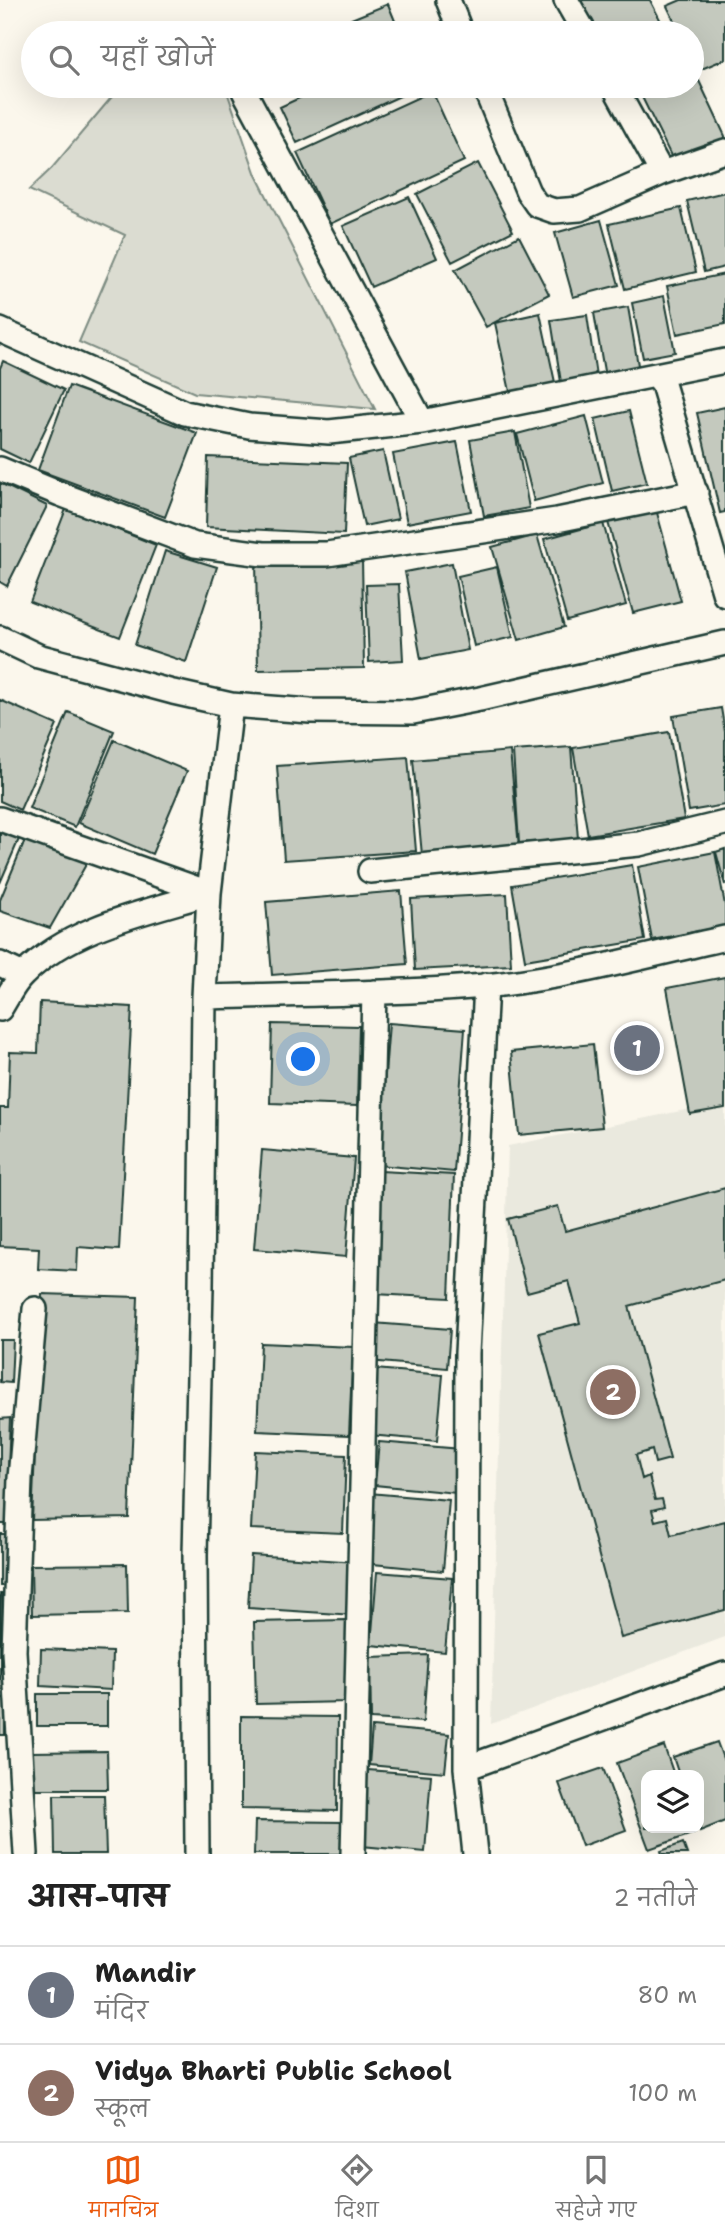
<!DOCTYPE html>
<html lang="hi">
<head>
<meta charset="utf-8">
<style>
	:root { --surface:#fff; --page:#f2f2f2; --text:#222; --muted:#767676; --line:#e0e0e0; --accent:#ea580c }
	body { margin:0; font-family:"Shantell Sans","Playpen Sans Deva",sans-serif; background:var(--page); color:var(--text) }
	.controls { position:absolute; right:21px; bottom:21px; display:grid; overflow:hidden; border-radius:14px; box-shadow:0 7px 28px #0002 }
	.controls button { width:63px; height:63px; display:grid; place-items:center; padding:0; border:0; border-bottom:2px solid var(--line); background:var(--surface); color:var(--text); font:35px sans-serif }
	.you { position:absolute; left:304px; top:1060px; width:24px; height:24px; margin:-18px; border:5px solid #fff; border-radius:50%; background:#1a73e8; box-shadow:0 0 0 10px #1a73e833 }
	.badge { display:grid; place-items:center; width:46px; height:46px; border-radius:50%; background:var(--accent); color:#fff; font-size:23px; font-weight:700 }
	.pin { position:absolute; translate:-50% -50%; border:4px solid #fff; box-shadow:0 2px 7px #0006 }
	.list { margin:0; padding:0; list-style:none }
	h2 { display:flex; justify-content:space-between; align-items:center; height:91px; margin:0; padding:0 28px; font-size:30px }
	h2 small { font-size:23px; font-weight:400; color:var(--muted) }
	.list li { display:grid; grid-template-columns:46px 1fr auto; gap:21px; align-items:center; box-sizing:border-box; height:98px; padding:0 28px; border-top:2px solid var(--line) }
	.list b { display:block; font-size:26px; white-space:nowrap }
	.list p { margin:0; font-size:23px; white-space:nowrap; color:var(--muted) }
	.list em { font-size:23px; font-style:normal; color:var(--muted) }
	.icon { flex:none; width:38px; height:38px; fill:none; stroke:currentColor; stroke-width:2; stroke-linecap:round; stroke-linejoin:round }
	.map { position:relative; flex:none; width:725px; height:1854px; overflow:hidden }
	.search { position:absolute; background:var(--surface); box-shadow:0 7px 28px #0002; left:21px; right:21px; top:21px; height:77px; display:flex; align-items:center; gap:18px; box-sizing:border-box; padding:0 24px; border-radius:38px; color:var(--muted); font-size:26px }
	.sheet { height:287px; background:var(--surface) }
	nav { display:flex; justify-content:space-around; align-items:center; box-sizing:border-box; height:98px; border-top:2px solid var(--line); background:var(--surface); font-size:19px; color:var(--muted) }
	nav a { display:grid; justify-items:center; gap:4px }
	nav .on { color:var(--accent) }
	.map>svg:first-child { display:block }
</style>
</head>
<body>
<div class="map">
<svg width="725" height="1854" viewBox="0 0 725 1854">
	<rect width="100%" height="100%" fill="#fbf7ec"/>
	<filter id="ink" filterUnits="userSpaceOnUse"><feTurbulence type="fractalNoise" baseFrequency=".0143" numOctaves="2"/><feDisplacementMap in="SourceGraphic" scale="14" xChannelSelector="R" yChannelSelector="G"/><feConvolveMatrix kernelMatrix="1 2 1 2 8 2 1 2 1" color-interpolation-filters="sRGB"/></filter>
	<g filter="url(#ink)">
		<!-- built -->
		<path fill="#eae9de" d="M 725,1102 L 725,1637 L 491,1724 L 508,1146 Z"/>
		<!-- green -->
		<path fill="#dbdcd1" stroke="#7d8c82" stroke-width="2" d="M 121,86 L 225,86 L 256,175 L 375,409 L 195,393 L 79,342 L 125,235 L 29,190 L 52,168 Z"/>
		<!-- building -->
		<path fill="#c4c9be" stroke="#1f3d34" stroke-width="2" d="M 576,0 L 650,0 L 667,33 L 595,33 Z
			M 681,0 L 725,0 L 725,59 L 697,71 L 692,60 L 692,33 L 680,33 L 667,6 Z
			M 388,4 L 400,33 L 317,33 Z
			M 692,66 L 725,136 L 725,142 L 674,162 L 638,89 L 645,86 L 692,86 Z
			M 325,86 L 422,86 L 297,143 L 280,107 Z
			M 432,91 L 464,161 L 330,224 L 297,153 Z
			M 478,163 L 513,231 L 452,262 L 417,194 Z
			M 725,192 L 725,267 L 704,272 L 687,201 Z
			M 409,197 L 437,258 L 371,287 L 343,226 Z
			M 681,208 L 696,272 L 625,289 L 609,224 Z
			M 601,220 L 619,285 L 573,297 L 555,233 Z
			M 519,236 L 549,294 L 486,327 L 455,270 Z
			M 725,274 L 725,324 L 677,334 L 667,286 Z
			M 664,296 L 675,352 L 643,358 L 632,303 Z
			M 628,307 L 639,371 L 605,377 L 594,313 Z
			M 540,313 L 556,387 L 511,396 L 495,323 Z
			M 587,315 L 596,376 L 561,382 L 551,320 Z
			M 3,361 L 64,390 L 29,463 L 0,449 L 0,368 Z
			M 69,386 L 197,433 L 165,517 L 38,470 Z
			M 725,407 L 725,512 L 720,513 L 697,413 Z
			M 629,411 L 647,483 L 612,491 L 595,419 Z
			M 586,416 L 603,483 L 534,501 L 517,434 Z
			M 515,432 L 529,508 L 484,516 L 470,440 Z
			M 457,442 L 471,511 L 407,523 L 393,454 Z
			M 383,451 L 398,519 L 364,526 L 349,458 Z
			M 208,457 L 347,463 L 344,534 L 206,527 Z
			M 0,483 L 47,506 L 7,586 L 0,582 Z
			M 66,509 L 156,545 L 120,637 L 30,602 Z
			M 656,509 L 681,601 L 633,613 L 608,522 Z
			M 603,523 L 626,605 L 567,621 L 544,539 Z
			M 537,535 L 564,627 L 519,640 L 492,547 Z
			M 165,551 L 217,567 L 186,662 L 135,645 Z
			M 362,559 L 364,668 L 258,670 L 256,561 Z
			M 452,563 L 468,650 L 421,659 L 405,572 Z
			M 497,567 L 513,637 L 474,646 L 458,576 Z
			M 399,584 L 403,660 L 369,662 L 366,585 Z
			M 0,700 L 57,725 L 20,810 L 0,801 Z
			M 721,708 L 725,732 L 725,805 L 689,811 L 673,716 Z
			M 68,712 L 114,731 L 75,827 L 29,808 Z
			M 669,732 L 684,819 L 588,835 L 573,748 Z
			M 114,740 L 187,771 L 152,854 L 79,823 Z
			M 571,747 L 578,839 L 519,843 L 513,751 Z
			M 510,751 L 519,847 L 422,855 L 413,760 Z
			M 408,757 L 416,851 L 284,860 L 277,766 Z
			M 0,831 L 19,839 L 0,883 Z
			M 27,835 L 88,861 L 50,928 L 0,911 L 0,900 Z
			M 725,849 L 725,885 L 716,852 Z
			M 715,852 L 725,905 L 725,926 L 652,940 L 638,867 Z
			M 632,865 L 645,940 L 525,960 L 512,885 Z
			M 401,891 L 407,964 L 272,975 L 266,902 Z
			M 507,894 L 511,965 L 415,970 L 411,899 Z
			M 725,977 L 725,1108 L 690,1114 L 667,988 Z
			M 40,1002 L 132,1007 L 119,1250 L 78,1247 L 77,1271 L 38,1269 L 39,1248 L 0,1246 L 0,1108 L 8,1108 L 10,1052 L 38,1053 Z
			M 389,1023 L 465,1029 L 454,1172 L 378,1165 Z
			M 272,1024 L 359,1026 L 357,1106 L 270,1103 Z
			M 593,1044 L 602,1127 L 519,1135 L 511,1052 Z
			M 262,1150 L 354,1158 L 346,1257 L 254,1249 Z
			M 380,1171 L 454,1175 L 449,1298 L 375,1294 Z
			M 725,1188 L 725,1280 L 629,1306 L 670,1459 L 655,1463 L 652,1450 L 636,1455 L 642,1479 L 649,1476 L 655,1500 L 662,1499 L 664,1507 L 652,1510 L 655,1521 L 667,1518 L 671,1535 L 725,1521 L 725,1610 L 621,1638 L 539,1333 L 580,1323 L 569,1281 L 527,1292 L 508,1219 L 558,1206 L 565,1231 Z
			M 42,1294 L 138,1297 L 129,1518 L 32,1520 Z
			M 373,1323 L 450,1329 L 447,1368 L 369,1361 Z
			M 0,1340 L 13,1340 L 11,1383 L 0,1382 Z
			M 261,1343 L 353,1347 L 349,1435 L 257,1431 Z
			M 375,1369 L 443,1375 L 437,1441 L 369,1435 Z
			M 10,1418 L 6,1524 L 0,1524 L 0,1419 Z
			M 379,1442 L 461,1449 L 456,1493 L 375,1485 Z
			M 255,1451 L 346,1455 L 343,1533 L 251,1529 Z
			M 369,1493 L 449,1500 L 443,1571 L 363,1563 Z
			M 0,1534 L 5,1534 L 5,1586 L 0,1586 Z
			M 251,1555 L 357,1562 L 354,1615 L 248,1608 Z
			M 127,1564 L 128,1613 L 32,1615 L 31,1565 Z
			M 377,1572 L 452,1578 L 445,1652 L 371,1645 Z
			M 0,1594 L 2,1594 L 4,1690 L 0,1690 Z
			M 346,1620 L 347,1702 L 256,1704 L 254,1622 Z
			M 41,1649 L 112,1652 L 111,1690 L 40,1686 Z
			M 428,1655 L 423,1722 L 371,1719 L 370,1657 Z
			M 37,1694 L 107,1694 L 107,1726 L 37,1726 Z
			M 0,1698 L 5,1698 L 5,1735 L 0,1735 Z
			M 241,1716 L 338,1717 L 337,1811 L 241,1809 Z
			M 372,1727 L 449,1734 L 445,1772 L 369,1765 Z
			M 717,1742 L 725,1764 L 725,1821 L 700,1831 L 699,1775 L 679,1775 L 673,1757 Z
			M 664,1746 L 674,1775 L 646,1775 L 646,1828 L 693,1828 L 695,1833 L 649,1849 L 617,1763 Z
			M 107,1751 L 108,1789 L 33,1789 L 32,1752 Z
			M 603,1768 L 626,1830 L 582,1846 L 559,1783 Z
			M 368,1770 L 431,1775 L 425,1852 L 362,1846 Z
			M 54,1795 L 104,1795 L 106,1854 L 55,1854 Z
			M 255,1821 L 345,1822 L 344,1854 L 254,1854 Z
			M 683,1843 L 687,1854 L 662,1854 L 661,1851 Z"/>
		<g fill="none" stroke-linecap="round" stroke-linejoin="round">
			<!-- street casing -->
			<g stroke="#1f3d34" stroke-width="28">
				<path id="street" d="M 448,0 L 461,33
					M 566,0 L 585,33
					M 484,86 L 528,192 L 537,205 L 554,211 L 580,209 L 662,173 L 725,151
					M 614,86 L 662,173
					M 244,91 L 422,422
					M 0,330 L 185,413 L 249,426 L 329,432 L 422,422 L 725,361
					M 660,374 L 725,595
					M 0,469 L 60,494 L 195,545 L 263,554 L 327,554 L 557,520 L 696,492
					M 0,638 L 38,656 L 173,692 L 231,705 L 310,711 L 413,712 L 480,699 L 725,643
					M 0,819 L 209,893
					M 370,871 L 639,844 L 725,823
					M 0,964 L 23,975
					M 204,997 C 298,994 392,994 485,986 C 566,978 646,956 725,938
					M 0,1009 C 7,998 14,983 24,974 C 72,926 147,912 209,893
					M 466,1768 L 725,1674
					M 26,1854 L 14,1651 L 20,1478 L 35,1309
					M 197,1854 L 195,1555 L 201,1287 L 204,997 L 209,893 L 231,705
					M 353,1854 L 374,992
					M 475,1854 L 466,1768 L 467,1353 L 486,985"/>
			</g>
			<!-- street -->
			<use href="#street" stroke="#fbf7ec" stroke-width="23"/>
		</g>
	</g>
</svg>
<div class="controls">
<button><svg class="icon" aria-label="layers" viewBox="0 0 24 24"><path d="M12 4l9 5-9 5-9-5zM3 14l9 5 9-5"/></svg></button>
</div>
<div class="you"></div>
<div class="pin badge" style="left:637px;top:1048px;background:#6b7280">1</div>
<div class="pin badge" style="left:613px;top:1392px;background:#8d6e63">2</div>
<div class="search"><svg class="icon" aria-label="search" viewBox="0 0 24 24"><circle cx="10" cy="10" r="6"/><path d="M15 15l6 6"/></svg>यहाँ खोजें</div>
</div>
<section class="sheet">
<h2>आस-पास<small>2 नतीजे</small></h2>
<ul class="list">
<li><span class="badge" style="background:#6b7280">1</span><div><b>Mandir</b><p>मंदिर</p></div><em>80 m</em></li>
<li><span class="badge" style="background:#8d6e63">2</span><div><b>Vidya Bharti Public School</b><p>स्कूल</p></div><em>100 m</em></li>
</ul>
</section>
<nav>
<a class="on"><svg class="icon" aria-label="map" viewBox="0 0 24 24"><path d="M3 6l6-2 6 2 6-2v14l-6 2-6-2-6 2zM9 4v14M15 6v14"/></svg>मानचित्र</a>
<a><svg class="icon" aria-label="directions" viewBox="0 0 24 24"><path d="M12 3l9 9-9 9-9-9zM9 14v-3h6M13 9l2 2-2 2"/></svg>दिशा</a>
<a><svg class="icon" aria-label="saved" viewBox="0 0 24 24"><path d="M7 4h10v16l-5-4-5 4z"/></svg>सहेजे गए</a>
</nav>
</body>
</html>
